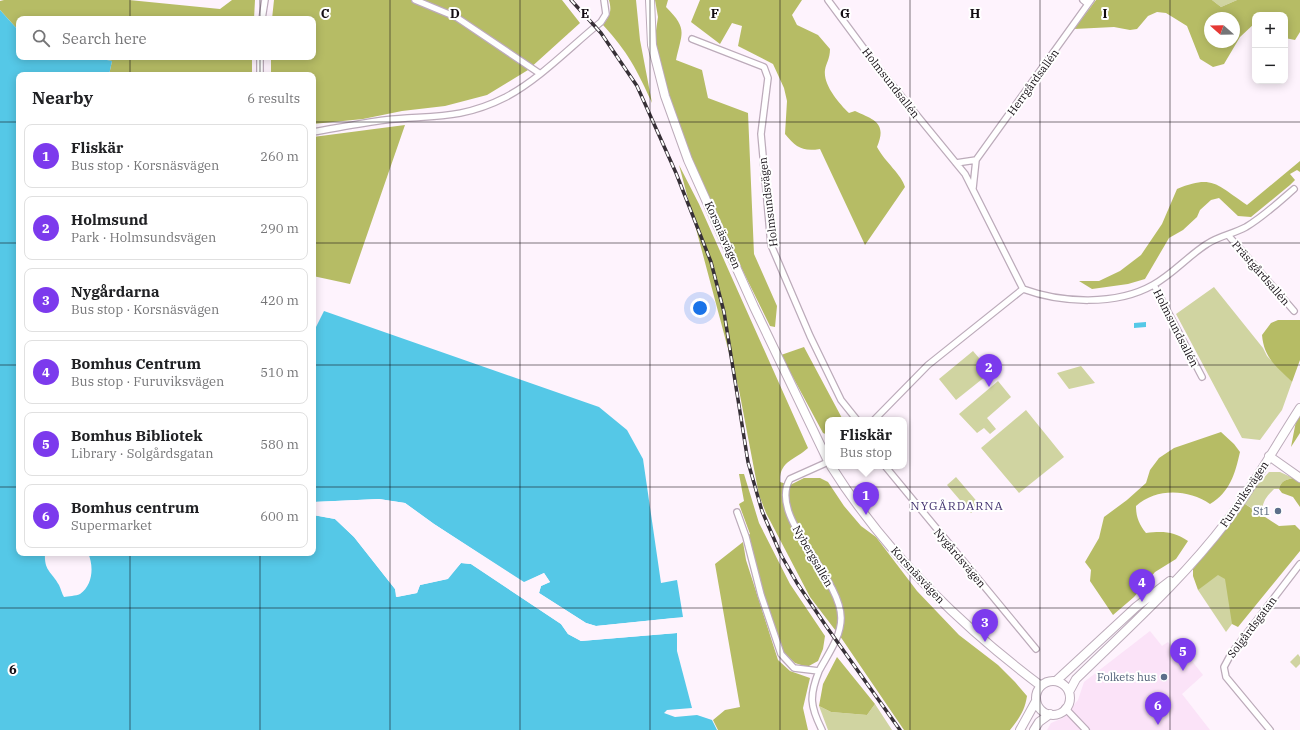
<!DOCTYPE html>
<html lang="en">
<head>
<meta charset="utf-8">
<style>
	:root { --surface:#fff; --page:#f6f6f6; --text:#202124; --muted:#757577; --line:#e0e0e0; --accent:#7c3aed }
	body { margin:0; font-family:"IBM Plex Serif",serif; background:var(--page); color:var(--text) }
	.controls { position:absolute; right:12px; top:12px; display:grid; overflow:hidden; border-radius:8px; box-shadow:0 2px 10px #0003 }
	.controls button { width:36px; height:36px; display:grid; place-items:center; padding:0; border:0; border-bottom:1px solid var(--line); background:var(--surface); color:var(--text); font:20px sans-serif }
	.compass { position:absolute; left:1204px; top:12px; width:36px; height:36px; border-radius:50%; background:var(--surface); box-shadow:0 2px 10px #0003; rotate:290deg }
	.you { position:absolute; left:700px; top:308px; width:14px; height:14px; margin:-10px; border:3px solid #fff; border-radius:50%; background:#1a73e8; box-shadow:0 0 0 6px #1a73e833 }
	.badge { display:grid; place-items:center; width:26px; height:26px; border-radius:50%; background:var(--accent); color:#fff; font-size:13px; font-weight:700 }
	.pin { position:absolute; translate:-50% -33px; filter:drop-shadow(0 1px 2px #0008) }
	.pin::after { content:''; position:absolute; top:21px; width:14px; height:12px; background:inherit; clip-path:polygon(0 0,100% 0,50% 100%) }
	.popup { position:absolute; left:825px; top:417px; width:82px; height:52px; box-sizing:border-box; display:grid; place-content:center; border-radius:8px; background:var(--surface); filter:drop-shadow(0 1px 3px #0005); font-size:13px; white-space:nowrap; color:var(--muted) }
	.popup b { font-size:15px; color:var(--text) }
	.popup::after { content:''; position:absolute; left:50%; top:100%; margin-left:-8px; border:8px solid transparent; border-top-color:var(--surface) }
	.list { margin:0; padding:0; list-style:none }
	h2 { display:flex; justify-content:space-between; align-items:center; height:52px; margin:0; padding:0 16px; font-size:17px }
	h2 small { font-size:13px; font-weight:400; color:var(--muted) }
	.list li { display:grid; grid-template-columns:26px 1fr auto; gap:12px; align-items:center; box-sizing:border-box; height:64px; margin:0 8px 8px; padding:0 8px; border:1px solid var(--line); border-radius:8px }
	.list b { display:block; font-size:15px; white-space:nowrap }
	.list p { margin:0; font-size:13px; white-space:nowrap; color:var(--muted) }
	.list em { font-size:13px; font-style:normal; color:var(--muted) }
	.icon { flex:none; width:22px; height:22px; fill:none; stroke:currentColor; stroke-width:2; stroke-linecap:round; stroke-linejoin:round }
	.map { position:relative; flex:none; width:1300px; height:730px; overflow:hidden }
	.search { position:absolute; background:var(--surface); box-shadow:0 2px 10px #0003; left:16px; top:16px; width:300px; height:44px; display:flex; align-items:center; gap:10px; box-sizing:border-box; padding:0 14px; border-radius:8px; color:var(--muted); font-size:15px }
	.panel { position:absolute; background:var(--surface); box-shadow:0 2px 10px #0003; left:16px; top:72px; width:300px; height:484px; border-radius:8px }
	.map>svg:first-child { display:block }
</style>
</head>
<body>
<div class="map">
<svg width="1300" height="730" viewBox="0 0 1300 730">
	<rect width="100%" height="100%" fill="#fef3fd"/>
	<!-- built -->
	<path fill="#fbe3f8" d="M 1150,631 L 1162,646 L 1168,642 L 1184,659 L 1188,656 L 1203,675 L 1182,694 L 1210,730 L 1047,730 L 1051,723 L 1063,718 L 1078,700 L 1084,682 Z"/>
	<!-- green -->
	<path fill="#d0d4a1" d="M 1212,0 L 1237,0 L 1221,7 Z
		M 1214,287 L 1263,348 L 1267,356 L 1292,382 L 1282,410 L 1260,440 L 1242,438 L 1176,314 Z
		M 973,351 L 991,372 L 956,400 L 939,379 Z
		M 1081,366 L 1095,383 L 1069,389 L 1057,373 Z
		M 998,381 L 1011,397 L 987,418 L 996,429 L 990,434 L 984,428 L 977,433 L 959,414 Z
		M 1026,410 L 1064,457 L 1019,493 L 981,448 Z
		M 1269,472 L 1280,472 L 1293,478 C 1285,480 1281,481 1279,489 L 1274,489 C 1266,497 1262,502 1262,514 L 1245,504 L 1254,489 Z
		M 956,477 L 980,505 L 971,513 L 947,485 Z
		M 1239,536 L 1275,566 L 1226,632 L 1198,590 Z
		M 1298,654 L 1300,657 L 1300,664 L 1296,668 L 1290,662 Z
		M 875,704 L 892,730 L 828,730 L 819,706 L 831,712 L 867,715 Z"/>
	<!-- forest -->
	<path fill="#b6bc65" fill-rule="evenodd" d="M 4,0 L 129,0 L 220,9 L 232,0 L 255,0 L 254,19 L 19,19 L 19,31 L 0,10 L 0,1 Z
		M 274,0 L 562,0 L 580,23 L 528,70 L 487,95 L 445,106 L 402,111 L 363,119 L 313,124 L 313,75 L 271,75 L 271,57 L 313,57 L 313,19 L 272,19 Z
		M 609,0 L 636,0 L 640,40 L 652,103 C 637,70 628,52 603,25 C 610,16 612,11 609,0 Z
		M 655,0 L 668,0 L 666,7 C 688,29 682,32 676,60 L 702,70 L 708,98 L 748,113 L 754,254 L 777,306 L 775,327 L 770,326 L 738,261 L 693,161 L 667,96 L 654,44 L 658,17 Z
		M 700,0 L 802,0 L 792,15 L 797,25 L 818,35 L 830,49 C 830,59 826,63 825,70 C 823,85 839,103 849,113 L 855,111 C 875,120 887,123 877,147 C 885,162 902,175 905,187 L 865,245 L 820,149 C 802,152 796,147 785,134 L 787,101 L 784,88 L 773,64 L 738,46 L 742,26 L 732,23 L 720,44 L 691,22 Z
		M 1096,0 L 1212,0 L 1221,7 L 1237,0 L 1300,0 L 1300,32 L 1295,40 L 1285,38 L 1285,15 L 1255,15 L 1255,23 L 1240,37 L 1224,64 L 1213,67 L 1200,59 L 1187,26 L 1166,13 L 1157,12 L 1148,16 L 1137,29 L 1130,30 L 1114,27 L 1074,29 ZM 1210,18 L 1234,18 L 1234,42 L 1210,42 Z
		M 92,57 L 252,57 L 252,75 L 109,75 L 112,61 Z
		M 405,125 L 350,284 L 313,276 L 313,137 Z
		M 1300,161 L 1300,172 L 1297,170 L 1290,174 L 1295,180 L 1290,185 L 1251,217 L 1238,216 L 1219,198 L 1211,200 L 1200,210 L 1197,217 L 1183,230 L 1169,238 L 1145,279 L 1128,284 L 1092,289 L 1079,281 L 1099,281 L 1120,271 L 1141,255 L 1162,224 L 1177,189 C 1213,174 1217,185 1247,205 Z
		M 679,165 L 699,204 L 808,448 C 795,460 779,461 780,482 L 790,485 L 804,478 L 820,478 L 828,482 L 844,506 L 861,526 L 876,537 L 917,591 L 959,635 L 998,665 L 1015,682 L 1027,696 C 1025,710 1019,719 1010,730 L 904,730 L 842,639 L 810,597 L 766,513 L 759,495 L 739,390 Z
		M 1278,320 L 1300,320 L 1300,360 L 1292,382 C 1276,366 1264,358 1262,335 L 1271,323 Z
		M 804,347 L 843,420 L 828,420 L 828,435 L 823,433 L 781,355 Z
		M 1300,415 L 1300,433 L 1291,447 L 1296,421 Z
		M 1221,432 L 1234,444 L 1240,452 C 1235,474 1230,492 1210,504 C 1188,489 1156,488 1136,506 C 1136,517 1139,524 1146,533 C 1162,531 1174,531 1188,541 L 1176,559 L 1155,572 L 1134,597 L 1113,615 L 1090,581 L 1091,570 L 1085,562 L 1099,538 L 1104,517 L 1127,500 L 1146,483 L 1150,470 L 1159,458 L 1174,448 Z
		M 739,474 L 744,474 L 759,523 L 790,584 L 825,636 L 823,649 L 818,661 L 807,667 L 795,663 L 784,653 L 765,600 L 748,535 L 750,534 L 739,504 L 744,501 Z
		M 1293,478 L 1300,483 L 1300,507 L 1293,497 L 1282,493 L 1279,489 C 1281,481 1285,480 1293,478 Z
		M 1245,504 L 1279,526 L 1295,525 L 1300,530 L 1300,551 L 1238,627 L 1232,624 L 1225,579 L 1218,575 L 1198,590 L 1193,576 L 1193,569 Z
		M 743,542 L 746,560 L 778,660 L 790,671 L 810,678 L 803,708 L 808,730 L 718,730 L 713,720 L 725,710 L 740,707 L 715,564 Z
		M 837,657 L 875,704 L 867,715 L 831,712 L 819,706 L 823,684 Z"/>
	<!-- water -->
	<path fill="#55c8e7" d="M 0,10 L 19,31 L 19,57 L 92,57 L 112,61 L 109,75 L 19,75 L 19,553 L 45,553 C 44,571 51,571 59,585 C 61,589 62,594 64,597 C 68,596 76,596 80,594 C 93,585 94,566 88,553 L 313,553 L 313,515 L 335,519 L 354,537 L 395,589 L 397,597 L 417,593 L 420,585 L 447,579 L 461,563 L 471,564 L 561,624 L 568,634 L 581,641 L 677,633 L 677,651 L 692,708 L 667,710 L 664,713 L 675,717 L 697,715 L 712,720 L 717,730 L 0,730 Z
		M 324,311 L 599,407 L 627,430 L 643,459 L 661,583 L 677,580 L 683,617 L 596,626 L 586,623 L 539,593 L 541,586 L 550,582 L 544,573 L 524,583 L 434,524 L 405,503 L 379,499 L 313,502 L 313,333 Z
		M 1146,322 L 1146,327 L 1134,328 L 1134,323 Z"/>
	<!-- pier -->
	<path fill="#fef3fd" d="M 379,499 L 405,503 L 434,524 L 524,582 L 544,573 L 550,582 L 541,586 L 539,593 L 586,623 L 596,626 L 675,618 L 675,620 L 596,628 L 585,625 L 537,594 L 539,584 L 547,581 L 543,575 L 524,584 L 432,526 L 404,505 L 379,501 L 313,504 L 313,502 Z
		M 313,513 L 336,518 L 355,535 L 397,588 L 398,594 L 415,591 L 419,583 L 446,578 L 461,561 L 472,563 L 562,623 L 570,632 L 581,639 L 677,631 L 677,633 L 581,641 L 568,634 L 561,624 L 471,564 L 461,563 L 448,579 L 420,585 L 417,593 L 396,597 L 395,589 L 354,537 L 335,519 L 313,515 Z"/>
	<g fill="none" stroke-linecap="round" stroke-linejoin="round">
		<!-- street casing -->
		<g stroke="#bcabba" stroke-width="8">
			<path id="street" d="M 415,0 L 456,17 L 539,73
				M 828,0 L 879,69 L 965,174 L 1023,289 C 1061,303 1116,306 1153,285 C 1173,274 1188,256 1207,244 C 1219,236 1233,234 1246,227 C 1263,217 1279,202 1294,189
				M 1083,0 L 1088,4
				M 262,19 L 265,0
				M 692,39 L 764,67 L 768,78 L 761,134 L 771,245 L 810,336 L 841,400 L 857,420
				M 260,75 L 260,57
				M 313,132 C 337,128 361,123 385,120 C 432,115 461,120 506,97 C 541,78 570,47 601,22 L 606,14 L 604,0
				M 976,160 L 1091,0
				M 956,163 L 976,160 L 973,188
				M 1228,235 L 1294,311
				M 1154,285 L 1202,377
				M 874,420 L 928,365 L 1023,289
				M 885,466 L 1036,649
				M 737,512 L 746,537 L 761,595 L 781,654 L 794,668 L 819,671 C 828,654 841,637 841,618 C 841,577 767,516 790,479 L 828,462
				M 819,671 C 809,696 810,706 822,730
				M 1065,708 L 1086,730
				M 1270,730 L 1226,677 L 1224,667 L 1231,654 L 1300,564"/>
		</g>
		<!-- secondary casing -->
		<g stroke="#bcabba" stroke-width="10">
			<path id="secondary" d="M 650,0 L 652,45 L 665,96 L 688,160 L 754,307 L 828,461
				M 1269,456 L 1300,478
				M 831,466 C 885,552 960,625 1041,686
				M 1056,681 L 1136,607 L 1170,581
				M1036 698a17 17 0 1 1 34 0a17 17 0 1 1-34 0Z
				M 1069,692 L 1076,679 C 1128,628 1183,579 1227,521 C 1254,485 1276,445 1300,408
				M 1020,730 L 1036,701
				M 1034,730 L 1039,722 L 1050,714"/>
		</g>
		<!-- street -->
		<use href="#street" stroke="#fff" stroke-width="5.5"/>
		<!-- secondary -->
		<use href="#secondary" stroke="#fff" stroke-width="8"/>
		<!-- rail casing -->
		<g stroke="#373037" stroke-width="3.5">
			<path id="rail" d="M 571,0 L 601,33 L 637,86 L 676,173 L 711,262 L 724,312 L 748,462 L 762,511 L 781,555 L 797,583 L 826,626 L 900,730"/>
		</g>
		<!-- rail -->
		<use href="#rail" stroke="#fff" stroke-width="2" stroke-dasharray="6" stroke-linecap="butt"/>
	</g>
	<!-- grid -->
	<path fill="none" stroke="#130d13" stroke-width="1" stroke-opacity="0.55" d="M 130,0 L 130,19M 260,0 L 260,19M 390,0 L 390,730M 520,0 L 520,730M 650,0 L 650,730M 780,0 L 780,730M 910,0 L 910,730M 1040,0 L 1040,730M 1170,0 L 1170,730M 130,57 L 130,75M 260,57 L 260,75M 0,122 L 19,122M 313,122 L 1300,122M 0,243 L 19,243M 313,243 L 1300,243M 0,365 L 19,365M 313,365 L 1300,365M 0,487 L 19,487M 313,487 L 1300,487M 130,553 L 130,730M 260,553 L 260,730M 0,608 L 1300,608"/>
	<!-- markers -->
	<g fill="#5c6f8a" stroke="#fff" stroke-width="1.5">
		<circle cx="1278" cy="511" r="4"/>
		<circle cx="1164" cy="677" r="4"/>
	</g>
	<g text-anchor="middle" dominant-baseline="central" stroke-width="4" stroke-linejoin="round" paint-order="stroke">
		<!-- street labels -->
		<g font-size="11" fill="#130d13" stroke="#fff">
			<text transform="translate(1033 82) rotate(-54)">Herrgårdsallén</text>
			<text transform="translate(891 83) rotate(52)">Holmsundsallén</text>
			<text transform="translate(768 202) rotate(-97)">Holmsundsvägen</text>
			<text transform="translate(723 235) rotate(66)">Korsnäsvägen</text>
			<text transform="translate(1261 273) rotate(49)">Prästgårdsallén</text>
			<text transform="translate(1176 328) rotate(63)">Holmsundsallén</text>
			<text transform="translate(1244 494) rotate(-56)">Furuviksvägen</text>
			<text transform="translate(813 556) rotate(60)">Nybergsallén</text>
			<text transform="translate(960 558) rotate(50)">Nygårdsvägen</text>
			<text transform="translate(918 575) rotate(47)">Korsnäsvägen</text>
			<text transform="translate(1252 627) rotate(-53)">Solgårdsgatan</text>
		</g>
		<!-- service labels -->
		<g font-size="11" fill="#4e5e75" stroke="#fff" text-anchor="end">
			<text x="1270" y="511">St1</text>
			<text x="1156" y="677">Folkets hus</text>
		</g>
		<!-- neighbourhood labels -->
		<g font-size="12" letter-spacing="1" fill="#443571" stroke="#fff">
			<text x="957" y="505">NYGÅRDARNA</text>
		</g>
	</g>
	<g font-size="13" text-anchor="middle" font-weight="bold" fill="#130d13" stroke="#fff" stroke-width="4" stroke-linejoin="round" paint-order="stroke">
		<text x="325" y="18">C</text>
		<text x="455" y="18">D</text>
		<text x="585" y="18">E</text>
		<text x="715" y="18">F</text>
		<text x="845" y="18">G</text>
		<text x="975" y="18">H</text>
		<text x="1105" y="18">I</text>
		<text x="13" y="674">6</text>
	</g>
</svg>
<div class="controls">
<button>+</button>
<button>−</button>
</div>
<svg class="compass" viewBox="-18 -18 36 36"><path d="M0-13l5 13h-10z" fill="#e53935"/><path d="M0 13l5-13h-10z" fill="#757577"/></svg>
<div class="you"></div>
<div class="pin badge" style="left:866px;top:515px">1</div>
<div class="popup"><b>Fliskär</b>Bus stop</div>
<div class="pin badge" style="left:989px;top:387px">2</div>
<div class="pin badge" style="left:985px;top:642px">3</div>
<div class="pin badge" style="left:1142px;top:602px">4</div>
<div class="pin badge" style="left:1183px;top:671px">5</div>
<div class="pin badge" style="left:1158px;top:725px">6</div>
<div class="search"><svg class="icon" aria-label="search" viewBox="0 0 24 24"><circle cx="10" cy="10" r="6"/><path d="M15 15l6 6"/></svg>Search here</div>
<section class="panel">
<h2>Nearby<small>6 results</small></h2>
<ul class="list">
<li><span class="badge">1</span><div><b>Fliskär</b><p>Bus stop · Korsnäsvägen</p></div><em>260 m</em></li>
<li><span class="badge">2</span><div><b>Holmsund</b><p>Park · Holmsundsvägen</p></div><em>290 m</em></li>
<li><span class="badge">3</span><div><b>Nygårdarna</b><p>Bus stop · Korsnäsvägen</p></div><em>420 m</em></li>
<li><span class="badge">4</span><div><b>Bomhus Centrum</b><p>Bus stop · Furuviksvägen</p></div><em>510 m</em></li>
<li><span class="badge">5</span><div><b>Bomhus Bibliotek</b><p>Library · Solgårdsgatan</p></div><em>580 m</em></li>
<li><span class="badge">6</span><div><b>Bomhus centrum</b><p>Supermarket</p></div><em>600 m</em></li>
</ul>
</section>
</div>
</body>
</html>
